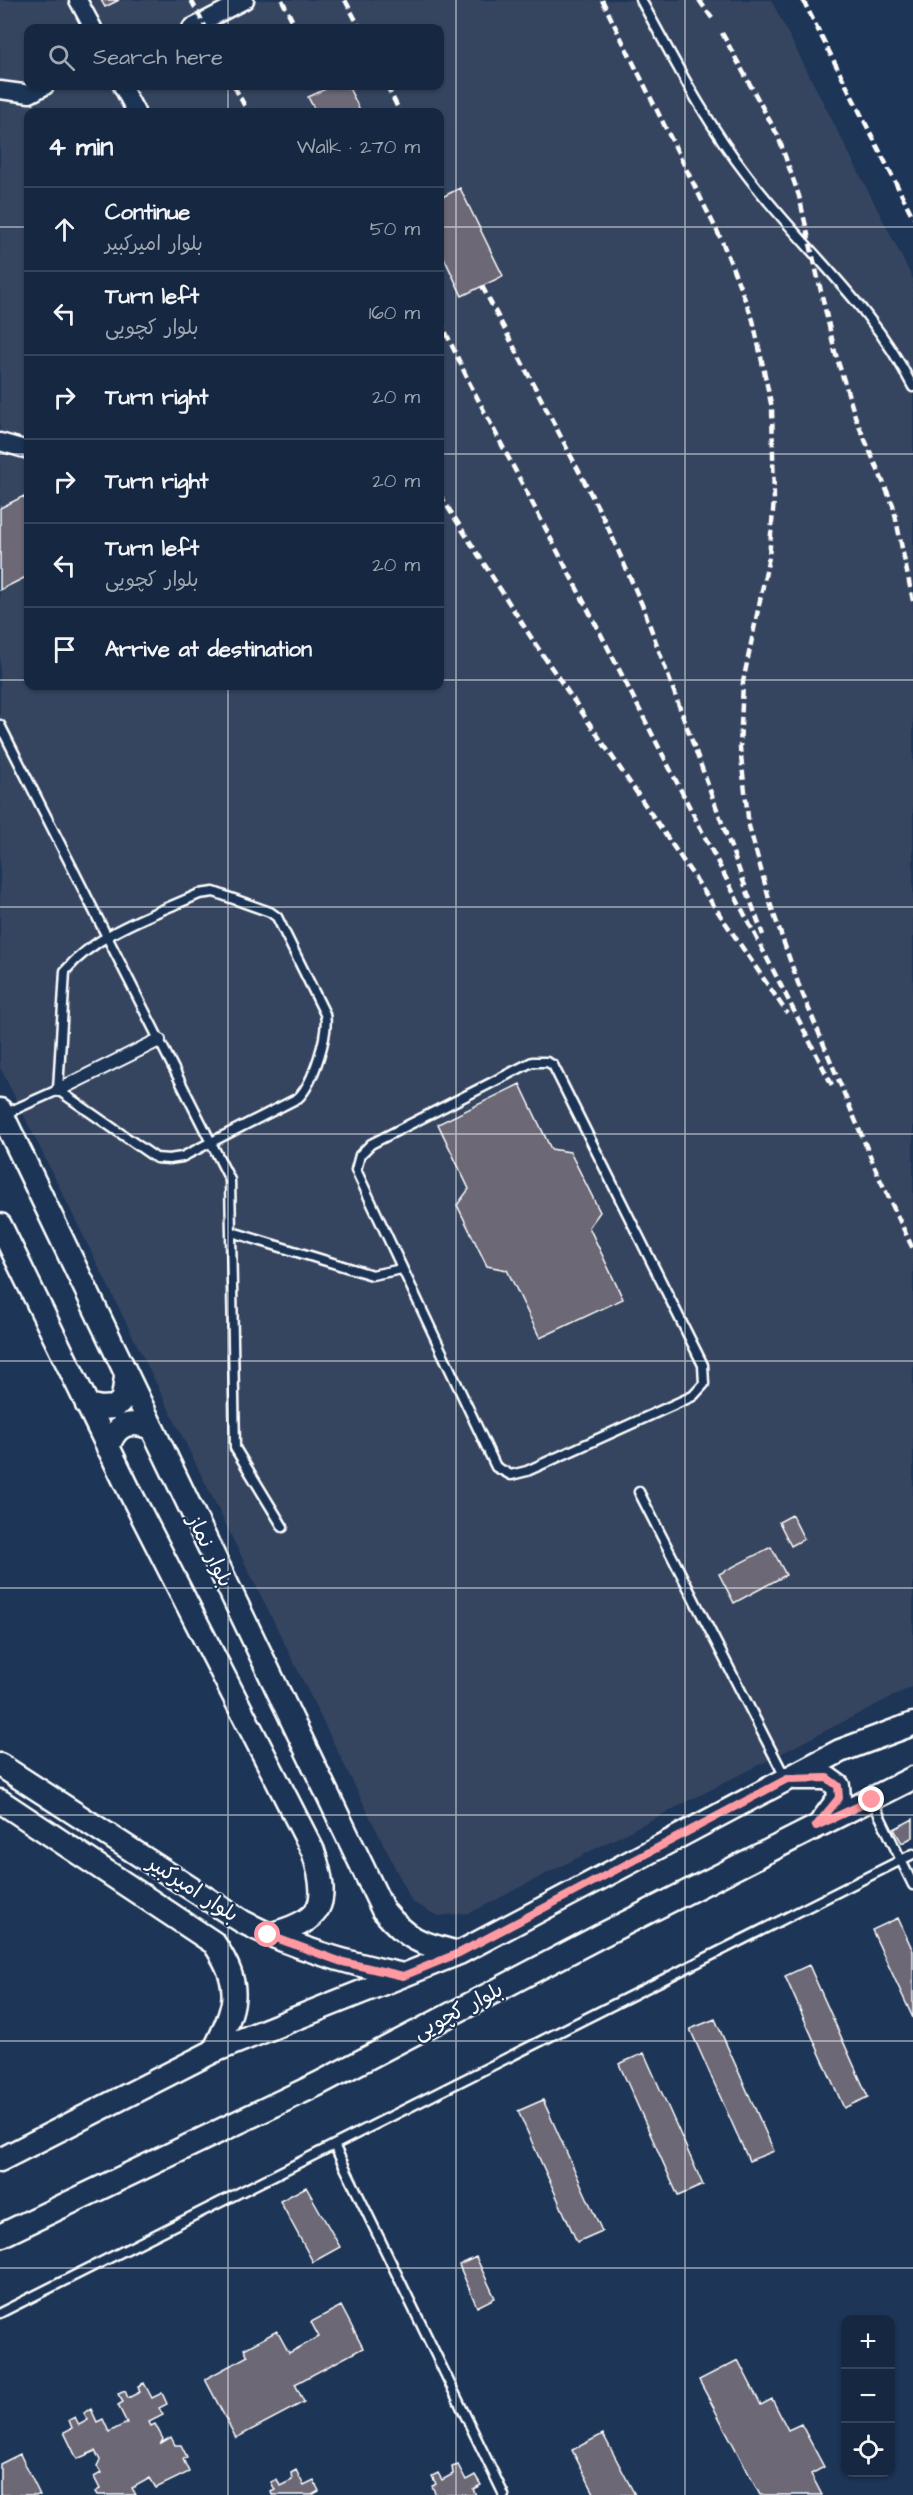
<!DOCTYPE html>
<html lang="en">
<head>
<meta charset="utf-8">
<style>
	:root { --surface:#162841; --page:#23344c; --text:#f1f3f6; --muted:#9ea6b1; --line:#35445a }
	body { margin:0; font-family:"Architects Daughter","Playpen Sans Arabic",sans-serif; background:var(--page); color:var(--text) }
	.controls { position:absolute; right:18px; bottom:18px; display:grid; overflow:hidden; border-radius:12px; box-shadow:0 2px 4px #0004 }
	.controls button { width:54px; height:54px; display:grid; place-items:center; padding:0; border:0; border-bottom:2px solid var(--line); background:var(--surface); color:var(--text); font:30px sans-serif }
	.stop { position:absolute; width:18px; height:18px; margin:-14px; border:4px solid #ff9aa2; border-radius:50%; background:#fff }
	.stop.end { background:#ff9aa2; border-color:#fff; box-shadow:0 2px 6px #0008 }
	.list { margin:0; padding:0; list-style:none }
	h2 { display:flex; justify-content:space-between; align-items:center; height:78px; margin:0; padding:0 24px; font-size:26px }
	h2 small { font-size:20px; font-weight:400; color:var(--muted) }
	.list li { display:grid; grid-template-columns:39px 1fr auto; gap:18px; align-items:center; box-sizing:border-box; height:84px; padding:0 24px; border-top:2px solid var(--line) }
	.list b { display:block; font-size:22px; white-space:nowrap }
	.list p { margin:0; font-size:20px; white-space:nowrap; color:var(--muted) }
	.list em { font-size:20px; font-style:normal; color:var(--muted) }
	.icon { flex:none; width:33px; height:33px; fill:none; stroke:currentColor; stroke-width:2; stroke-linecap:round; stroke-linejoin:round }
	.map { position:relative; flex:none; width:913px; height:2495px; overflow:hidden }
	.search { position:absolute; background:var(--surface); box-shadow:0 2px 4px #0004; left:24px; top:24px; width:420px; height:66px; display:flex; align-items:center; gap:15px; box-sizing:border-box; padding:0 21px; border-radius:12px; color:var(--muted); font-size:22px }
	.panel { position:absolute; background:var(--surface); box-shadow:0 2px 4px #0004; left:24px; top:108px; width:420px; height:582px; border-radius:12px }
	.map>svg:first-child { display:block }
</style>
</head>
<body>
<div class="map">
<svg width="913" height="2495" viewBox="0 0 913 2495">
	<rect width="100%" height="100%" fill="#1d3557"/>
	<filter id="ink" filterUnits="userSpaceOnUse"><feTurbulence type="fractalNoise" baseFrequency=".0167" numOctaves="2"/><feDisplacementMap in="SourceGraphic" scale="12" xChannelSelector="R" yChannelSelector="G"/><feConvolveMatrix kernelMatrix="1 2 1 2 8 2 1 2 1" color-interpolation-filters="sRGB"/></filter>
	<g filter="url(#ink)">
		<!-- built -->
		<path fill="#354460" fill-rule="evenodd" d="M 0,0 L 771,0 L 913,279 L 913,1686 L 470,1913 L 438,1916 L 412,1902 L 0,1067 ZM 28,28 L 440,28 L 440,86 L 28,86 ZM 28,112 L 440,112 L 440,686 L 28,686 Z"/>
		<!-- building -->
		<path fill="#6c6876" stroke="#fff" stroke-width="1.5" d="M 101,0 L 119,0 L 105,7 Z
			M 332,86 L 348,86 L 361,112 L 316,112 L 308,97 Z
			M 460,188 L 503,276 L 462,296 L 440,249 L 440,198 Z
			M 24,496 L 28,506 L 28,576 L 0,590 L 0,508 Z
			M 520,1084 L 551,1149 L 570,1152 L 600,1212 L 589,1227 L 623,1299 L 540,1338 L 507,1270 L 487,1266 L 457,1205 L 469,1189 L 438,1124 Z
			M 792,1515 L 804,1539 L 791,1546 L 779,1522 Z
			M 771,1547 L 786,1575 L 734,1603 L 719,1574 Z
			M 913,1819 L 913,1837 L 902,1843 L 894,1829 Z
			M 898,1918 L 913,1951 L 913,2018 L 872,1930 Z
			M 809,1965 L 868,2097 L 844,2108 L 785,1976 Z
			M 715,2019 L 774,2151 L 749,2161 L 690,2029 Z
			M 644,2053 L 703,2185 L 678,2196 L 619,2064 Z
			M 543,2100 L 602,2231 L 577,2242 L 518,2111 Z
			M 306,2187 L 340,2247 L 313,2262 L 280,2201 Z
			M 476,2257 L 495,2298 L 477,2307 L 459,2265 Z
			M 341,2306 L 363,2348 L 295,2384 L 304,2402 L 236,2438 L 205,2379 L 248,2356 L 244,2349 L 277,2331 L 289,2353 L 319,2337 L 311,2322 Z
			M 738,2360 L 761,2405 L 772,2399 L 788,2430 L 801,2424 L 824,2467 L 811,2474 L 822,2495 L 760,2495 L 699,2380 Z
			M 144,2383 L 152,2398 L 162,2393 L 167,2404 L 159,2408 L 163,2415 L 149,2422 L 151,2426 L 155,2424 L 163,2439 L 161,2443 L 171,2437 L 175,2445 L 181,2445 L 187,2457 L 183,2459 L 189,2472 L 156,2488 L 150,2478 L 132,2488 L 136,2495 L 97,2495 L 95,2492 L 100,2489 L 94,2477 L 101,2473 L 97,2466 L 100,2460 L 95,2451 L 77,2459 L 64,2432 L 72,2428 L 69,2420 L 75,2417 L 79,2425 L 88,2420 L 84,2413 L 91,2409 L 97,2422 L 103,2419 L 109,2432 L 127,2423 L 118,2405 L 123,2402 L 118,2394 L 125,2391 L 128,2398 L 140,2392 L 138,2386 Z
			M 603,2434 L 635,2495 L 595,2495 L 572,2450 Z
			M 20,2454 L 40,2495 L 0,2495 L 0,2464 Z
			M 458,2465 L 466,2480 L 475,2475 L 481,2485 L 473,2489 L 476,2495 L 436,2495 L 432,2486 L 436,2484 L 432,2476 L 438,2473 L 442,2480 L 453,2474 L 452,2467 Z
			M 296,2470 L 304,2486 L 314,2481 L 319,2491 L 312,2495 L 272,2495 L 271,2492 L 275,2490 L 271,2482 L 277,2479 L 280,2486 L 292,2480 L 291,2473 Z"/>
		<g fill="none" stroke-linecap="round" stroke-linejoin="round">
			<!-- service casing -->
			<g stroke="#fff" stroke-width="13">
				<path id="service" d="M 641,0 C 674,60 705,121 747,175 C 803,249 870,302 913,387
					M 0,725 L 230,1180 L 235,1448 L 283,1527
					M 214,892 L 270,912 L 277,917 L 325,1014 C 329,1034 313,1084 298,1098 L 182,1157 L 169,1159 L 156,1158 L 58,1090 L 65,971 C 98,932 153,915 199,894 Z
					M 532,1062 L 547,1062 L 553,1065 L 703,1365 L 704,1384 L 693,1396 L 527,1471 L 511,1475 L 496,1467 L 356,1170 L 360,1155 L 371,1144 Z
					M 2,1115 L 58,1090
					M 232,1232 L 372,1275 L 402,1269
					M 639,1492 L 785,1777
					M 872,1800 L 913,1885
					M 334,2145 L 504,2495
					M 0,2313 L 913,1854"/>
			</g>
			<!-- pedestrian casing -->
			<g stroke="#fff" stroke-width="16">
				<path id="pedestrian" d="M 58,1090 L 159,1040"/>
			</g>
			<!-- minor casing -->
			<g stroke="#fff" stroke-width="21">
				<path id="minor" d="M 78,0 L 93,28
					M 191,28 L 245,0
					M 122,86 L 136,112
					M 0,90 L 30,94 L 45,86
					M 0,442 L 28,450"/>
			</g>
			<!-- secondary casing -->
			<g stroke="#fff" stroke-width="27">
				<path id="secondary" d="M 0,1110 L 383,1910 C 409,1941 420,1943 459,1953
					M 0,1225 L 131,1494 L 313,1851 C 331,1905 323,1921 268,1935
					M 87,1405 L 101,1408 L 115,1407 L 123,1399 L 126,1377
					M 108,1448 C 115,1425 129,1419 151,1428
					M 0,1765 L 243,1922 C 294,1948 347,1963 403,1975
					M 795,1778 L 827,1778 L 838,1786 L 839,1798 L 822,1821
					M 0,1801 L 214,1943 C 244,1988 236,2006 214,2051
					M 0,2160 L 214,2051 L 459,1953 L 840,1751 L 913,1724
					M 0,2236 L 318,2084 L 604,1934 L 913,1778"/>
			</g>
			<!-- service -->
			<use href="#service" stroke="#1d3557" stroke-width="8"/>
			<!-- pedestrian -->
			<use href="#pedestrian" stroke="#1d3557" stroke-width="12"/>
			<!-- minor -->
			<use href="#minor" stroke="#1d3557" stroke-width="16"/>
			<!-- secondary -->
			<use href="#secondary" stroke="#1d3557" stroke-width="22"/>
			<!-- rail -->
			<path stroke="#fff" stroke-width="4.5" stroke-dasharray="9 4.5" stroke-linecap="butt" d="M 191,0 L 206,28
				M 282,0 L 296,28
				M 345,0 L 360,28
				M 602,0 L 722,241 L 753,320 L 772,408 L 774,500 L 769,557 L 743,682 L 740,748 L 749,826 L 771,906 L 798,983 L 879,1177 L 913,1249
				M 699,0 L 714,21
				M 803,0 L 913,217
				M 722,33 L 778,136 L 799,196 L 835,352 L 856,419 L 893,505 L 913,601
				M 234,86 L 248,112
				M 325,86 L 326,88
				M 387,86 L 400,112
				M 440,195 L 440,197
				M 482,286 L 606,523 L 643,607 L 763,935
				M 440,320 L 469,382 L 607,646 L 833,1087
				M 440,495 L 536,645 L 787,1013"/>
		</g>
	</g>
	<g fill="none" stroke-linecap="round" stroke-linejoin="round" filter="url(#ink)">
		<!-- route -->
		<path stroke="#ff9aa2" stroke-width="8" d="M 268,1935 L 339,1961 L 403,1976 L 459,1953 L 787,1779 L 827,1778 L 838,1786 L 839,1798 L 816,1826 L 872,1800"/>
	</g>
	<!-- grid -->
	<path fill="none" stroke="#fff" stroke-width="1.5" stroke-opacity="0.55" d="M 228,0 L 228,28M 456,0 L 456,2495M 685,0 L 685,2495M 228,86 L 228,112M 0,227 L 28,227M 440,227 L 913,227M 0,454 L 28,454M 440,454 L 913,454M 0,680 L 28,680M 440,680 L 913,680M 228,686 L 228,2495M 0,907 L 913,907M 0,1134 L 913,1134M 0,1361 L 913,1361M 0,1588 L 913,1588M 0,1815 L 913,1815M 0,2041 L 913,2041M 0,2268 L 913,2268"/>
	<g text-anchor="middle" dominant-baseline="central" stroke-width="4.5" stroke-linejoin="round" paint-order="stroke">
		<!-- street labels -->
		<g font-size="21" fill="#fff" stroke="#1d3557">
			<text transform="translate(210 1551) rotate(64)">بلوار نماز</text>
			<text transform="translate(193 1889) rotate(33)">بلوار امیرکبیر</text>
			<text transform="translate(458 2011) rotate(-28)">بلوار کچویی</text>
		</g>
	</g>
</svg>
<div class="controls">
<button>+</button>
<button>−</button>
<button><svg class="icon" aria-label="locate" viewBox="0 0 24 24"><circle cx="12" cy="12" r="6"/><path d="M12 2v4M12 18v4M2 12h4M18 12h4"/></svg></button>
</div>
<div class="stop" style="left:268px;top:1935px"></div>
<div class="stop end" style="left:872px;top:1800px"></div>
<div class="search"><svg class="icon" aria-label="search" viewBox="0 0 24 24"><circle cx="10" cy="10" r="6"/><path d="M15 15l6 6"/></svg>Search here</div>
<section class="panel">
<h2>4 min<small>Walk · 270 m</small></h2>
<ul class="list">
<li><svg class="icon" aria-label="ahead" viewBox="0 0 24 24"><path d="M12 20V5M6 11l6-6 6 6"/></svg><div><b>Continue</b><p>بلوار امیرکبیر</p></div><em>50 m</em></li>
<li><svg class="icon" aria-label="left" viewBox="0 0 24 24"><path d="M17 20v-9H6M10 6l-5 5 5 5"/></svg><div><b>Turn left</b><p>بلوار کچویی</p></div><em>160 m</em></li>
<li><svg class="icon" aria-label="right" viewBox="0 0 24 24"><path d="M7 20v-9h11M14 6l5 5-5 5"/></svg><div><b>Turn right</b></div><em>20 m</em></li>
<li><svg class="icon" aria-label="right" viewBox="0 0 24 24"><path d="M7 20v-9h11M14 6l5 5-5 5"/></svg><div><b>Turn right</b></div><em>20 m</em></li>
<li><svg class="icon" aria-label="left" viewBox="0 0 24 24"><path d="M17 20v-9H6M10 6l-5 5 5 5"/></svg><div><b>Turn left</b><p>بلوار کچویی</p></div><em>20 m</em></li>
<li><svg class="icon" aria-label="arrive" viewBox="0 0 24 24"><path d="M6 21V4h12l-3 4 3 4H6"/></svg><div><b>Arrive at destination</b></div></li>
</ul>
</section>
</div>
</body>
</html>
